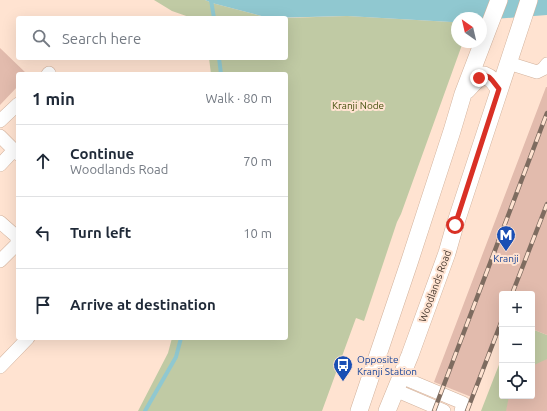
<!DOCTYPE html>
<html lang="en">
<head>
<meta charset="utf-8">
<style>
	:root { --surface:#fff; --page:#f6f6f7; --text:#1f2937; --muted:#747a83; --line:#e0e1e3 }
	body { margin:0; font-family:Ubuntu,sans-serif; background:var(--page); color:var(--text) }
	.controls { position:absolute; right:12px; bottom:12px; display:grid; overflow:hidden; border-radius:4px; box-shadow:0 4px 16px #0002 }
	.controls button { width:36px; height:36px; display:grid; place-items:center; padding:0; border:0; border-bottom:1px solid var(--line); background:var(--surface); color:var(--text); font:20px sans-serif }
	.compass { position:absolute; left:451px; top:12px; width:36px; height:36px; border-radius:50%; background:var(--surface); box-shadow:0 4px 16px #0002; rotate:326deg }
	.stop { position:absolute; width:12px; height:12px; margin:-9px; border:3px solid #d93025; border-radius:50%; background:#fff }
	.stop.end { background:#d93025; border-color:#fff; box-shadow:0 1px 4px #0008 }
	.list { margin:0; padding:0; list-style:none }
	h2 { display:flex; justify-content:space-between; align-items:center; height:52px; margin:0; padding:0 16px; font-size:17px }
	h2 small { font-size:13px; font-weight:400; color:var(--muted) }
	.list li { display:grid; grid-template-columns:26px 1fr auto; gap:12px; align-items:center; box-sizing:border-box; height:72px; padding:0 16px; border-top:1px solid var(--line) }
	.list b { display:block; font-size:15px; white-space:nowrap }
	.list p { margin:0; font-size:13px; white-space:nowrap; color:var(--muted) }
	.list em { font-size:13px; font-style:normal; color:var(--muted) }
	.icon { flex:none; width:22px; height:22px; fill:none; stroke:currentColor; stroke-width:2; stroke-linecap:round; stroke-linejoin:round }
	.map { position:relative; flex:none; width:547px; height:411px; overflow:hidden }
	.search { position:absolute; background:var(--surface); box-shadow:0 4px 16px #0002; left:16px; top:16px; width:272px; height:44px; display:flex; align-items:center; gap:10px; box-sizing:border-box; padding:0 14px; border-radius:4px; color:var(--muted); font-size:15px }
	.panel { position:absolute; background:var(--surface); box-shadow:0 4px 16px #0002; left:16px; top:72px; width:272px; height:268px; border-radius:4px }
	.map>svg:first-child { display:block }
</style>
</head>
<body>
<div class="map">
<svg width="547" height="411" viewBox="0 0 547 411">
	<rect width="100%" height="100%" fill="#ffe3d1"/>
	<!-- green -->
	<path fill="#c0caa4" d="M 154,0 L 205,0 L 212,3 L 269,18 L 192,18 L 172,11 Z
		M 347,16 L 451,22 L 457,22 L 457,42 L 463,42 L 401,214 L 397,222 L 364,321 L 356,318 L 322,411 L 138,411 L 168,353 L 172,338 L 286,338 L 286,74 L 211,74 L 209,58 L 286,58 L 286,18 Z
		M 532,329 L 547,335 L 547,411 L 481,411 L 502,357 L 502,396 L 532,396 Z"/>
	<!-- water -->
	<path fill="#90c8d0" d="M 205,0 L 547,0 L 547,15 L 481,20 L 481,18 L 457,18 L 457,22 L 451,22 L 347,16 L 269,18 L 212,3 Z"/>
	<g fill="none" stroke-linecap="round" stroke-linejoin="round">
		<!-- stream -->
		<path stroke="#90c8d0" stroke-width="4" d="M 211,0 L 214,18
			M 219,58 L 221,74
			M 145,411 L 176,357 L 181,338"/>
	</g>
	<!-- building -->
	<path fill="#e2bbad" d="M 0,48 L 27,74 L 18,74 L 18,86 L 0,105 Z
		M 546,87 L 547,87 L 547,335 L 532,329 L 532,294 L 502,294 L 502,325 L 474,398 L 434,382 Z
		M 547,359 L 547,411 L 506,411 L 509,396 L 532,396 L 532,366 Z"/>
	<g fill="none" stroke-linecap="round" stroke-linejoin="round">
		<!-- minor casing -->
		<g stroke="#d2b29c" stroke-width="14">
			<path id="minor" d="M 508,63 L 537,72 L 543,69 L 547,64
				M 48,74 L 49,73
				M 0,121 L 18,104
				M 0,136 L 18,154
				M 0,165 L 14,150
				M 0,222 L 17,237 L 17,244 L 0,261
				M 0,367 L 28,338
				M 401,377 L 463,403 L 461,411
				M 395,390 L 444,411"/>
		</g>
		<!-- major casing -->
		<g stroke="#d2b29c" stroke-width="18">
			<path id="major" d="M 466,91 C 472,85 476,79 484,75 C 492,78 495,83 499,89
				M 359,411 L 409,263 L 452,131 L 463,94 L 499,0
				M 387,411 L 410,355 L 447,253 L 455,225 L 529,0"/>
		</g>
		<!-- minor -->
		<use href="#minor" stroke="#fff" stroke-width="13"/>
		<!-- major -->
		<use href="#major" stroke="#fff" stroke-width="17"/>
		<!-- rail casing -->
		<g stroke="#7e6c60" stroke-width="4.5">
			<path id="rail" d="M 512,294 L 547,204
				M 434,411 L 547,113
				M 467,411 L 502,320"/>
		</g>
		<!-- rail -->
		<use href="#rail" stroke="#ffe3d1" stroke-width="3" stroke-dasharray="9" stroke-linecap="butt"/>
	</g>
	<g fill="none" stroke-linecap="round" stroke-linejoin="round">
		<!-- route -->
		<path stroke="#d93025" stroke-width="5" d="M 455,225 L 499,89 L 492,80 L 489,77 L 484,75 L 479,78"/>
	</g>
	<!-- icons -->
	<defs>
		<g id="metro-pin" transform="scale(1)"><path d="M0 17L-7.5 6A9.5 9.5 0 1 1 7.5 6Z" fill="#1a4fb4" stroke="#ffe3d1"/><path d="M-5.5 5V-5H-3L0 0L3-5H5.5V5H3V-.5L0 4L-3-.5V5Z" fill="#fff"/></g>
		<g id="bus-pin" transform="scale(1)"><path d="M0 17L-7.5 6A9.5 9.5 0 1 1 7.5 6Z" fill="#1a4fb4" stroke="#ffe3d1"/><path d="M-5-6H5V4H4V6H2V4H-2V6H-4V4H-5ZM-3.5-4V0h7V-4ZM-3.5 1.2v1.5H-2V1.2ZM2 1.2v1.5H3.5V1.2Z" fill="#fff"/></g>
	</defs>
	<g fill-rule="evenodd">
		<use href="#metro-pin" x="506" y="235"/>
		<use href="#bus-pin" x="343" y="365"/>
	</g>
	<g text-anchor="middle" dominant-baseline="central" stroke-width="4" stroke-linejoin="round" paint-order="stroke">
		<!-- park labels -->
		<g font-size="10" fill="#44500c" stroke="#ffe3d1">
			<text x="358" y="105">Kranji Node</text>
		</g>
		<!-- transit labels -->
		<g font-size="10" fill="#164399" stroke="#ffe3d1">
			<text x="506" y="258">Kranji</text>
			<text x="357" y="359" text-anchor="start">Opposite<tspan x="357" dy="12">Kranji Station</tspan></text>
		</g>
		<!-- street labels -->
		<g font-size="10" fill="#40332a" stroke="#ffe3d1">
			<text transform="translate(435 286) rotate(-70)">Woodlands Road</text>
		</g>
	</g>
</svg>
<div class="controls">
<button>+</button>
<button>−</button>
<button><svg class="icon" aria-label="locate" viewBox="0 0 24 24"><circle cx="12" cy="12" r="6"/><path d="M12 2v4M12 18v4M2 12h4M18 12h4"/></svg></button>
</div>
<svg class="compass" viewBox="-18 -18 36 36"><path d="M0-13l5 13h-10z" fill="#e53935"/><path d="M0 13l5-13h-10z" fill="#747a83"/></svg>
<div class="stop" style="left:455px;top:225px"></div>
<div class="stop end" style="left:479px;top:78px"></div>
<div class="search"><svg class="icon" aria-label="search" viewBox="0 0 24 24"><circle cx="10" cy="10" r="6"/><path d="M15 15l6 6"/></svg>Search here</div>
<section class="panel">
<h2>1 min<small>Walk · 80 m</small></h2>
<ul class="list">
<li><svg class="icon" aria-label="ahead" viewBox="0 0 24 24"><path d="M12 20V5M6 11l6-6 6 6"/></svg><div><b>Continue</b><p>Woodlands Road</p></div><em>70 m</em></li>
<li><svg class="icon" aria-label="left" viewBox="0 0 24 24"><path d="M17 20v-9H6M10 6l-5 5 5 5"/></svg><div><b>Turn left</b></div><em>10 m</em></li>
<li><svg class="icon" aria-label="arrive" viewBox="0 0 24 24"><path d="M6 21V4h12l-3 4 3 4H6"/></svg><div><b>Arrive at destination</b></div></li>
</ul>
</section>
</div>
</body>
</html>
